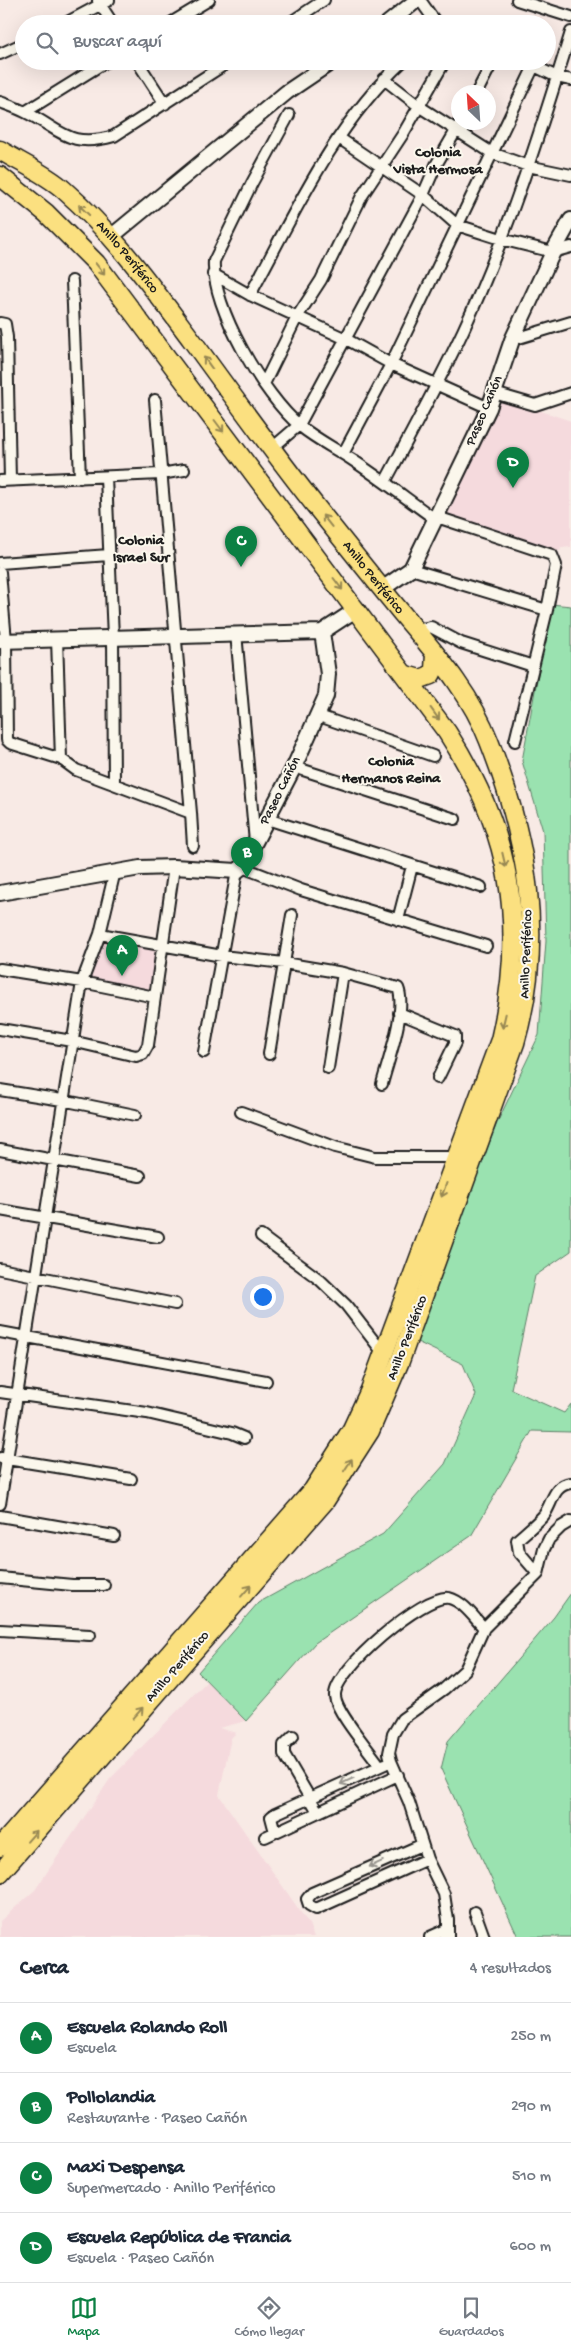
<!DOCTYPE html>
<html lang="es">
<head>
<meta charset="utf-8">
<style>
	:root { --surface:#fff; --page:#f2f2f3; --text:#1f2937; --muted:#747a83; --line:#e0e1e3; --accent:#0b8043 }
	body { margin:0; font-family:"Gochi Hand",sans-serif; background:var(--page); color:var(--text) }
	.compass { position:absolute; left:451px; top:85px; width:45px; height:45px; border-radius:50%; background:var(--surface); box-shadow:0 5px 20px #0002; rotate:335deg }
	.you { position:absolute; left:262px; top:1296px; width:18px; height:18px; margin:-12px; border:4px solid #fff; border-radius:50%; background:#1a73e8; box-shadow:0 0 0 8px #1a73e833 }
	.badge { display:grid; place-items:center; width:32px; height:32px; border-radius:50%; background:var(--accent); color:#fff; font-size:16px; font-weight:700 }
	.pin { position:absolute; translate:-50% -41px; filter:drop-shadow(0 1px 2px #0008) }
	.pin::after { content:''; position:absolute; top:26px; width:18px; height:15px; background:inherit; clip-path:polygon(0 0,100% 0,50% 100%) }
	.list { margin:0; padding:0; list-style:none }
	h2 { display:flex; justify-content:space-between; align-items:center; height:65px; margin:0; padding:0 20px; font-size:21px }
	h2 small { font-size:16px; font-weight:400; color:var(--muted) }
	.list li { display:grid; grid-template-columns:32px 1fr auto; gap:15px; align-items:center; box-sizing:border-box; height:70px; padding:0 20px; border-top:1px solid var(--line) }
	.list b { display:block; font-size:19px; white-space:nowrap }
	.list p { margin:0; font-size:16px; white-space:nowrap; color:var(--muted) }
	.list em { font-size:16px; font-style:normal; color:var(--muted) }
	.icon { flex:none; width:28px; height:28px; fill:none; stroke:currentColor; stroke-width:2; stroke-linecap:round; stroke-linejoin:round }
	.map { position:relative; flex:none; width:571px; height:1937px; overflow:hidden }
	.search { position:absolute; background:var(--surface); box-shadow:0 5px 20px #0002; left:15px; right:15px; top:15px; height:55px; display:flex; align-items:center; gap:12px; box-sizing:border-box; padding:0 18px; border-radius:28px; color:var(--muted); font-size:19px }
	.sheet { height:345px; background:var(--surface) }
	nav { display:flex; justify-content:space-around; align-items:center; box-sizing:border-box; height:70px; border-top:1px solid var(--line); background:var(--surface); font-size:14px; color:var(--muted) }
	nav a { display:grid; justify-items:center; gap:2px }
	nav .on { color:var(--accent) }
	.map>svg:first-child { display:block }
</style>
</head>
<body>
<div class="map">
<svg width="571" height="1937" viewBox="0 0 571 1937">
	<rect width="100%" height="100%" fill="#f8eae5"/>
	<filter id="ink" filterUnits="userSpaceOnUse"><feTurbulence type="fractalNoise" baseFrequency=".02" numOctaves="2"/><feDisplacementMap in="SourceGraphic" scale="10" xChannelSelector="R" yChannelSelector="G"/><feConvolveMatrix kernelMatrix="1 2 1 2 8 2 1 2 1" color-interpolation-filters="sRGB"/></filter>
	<g filter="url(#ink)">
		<!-- built -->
		<path fill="#f5dadd" d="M 499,397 L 571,421 L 571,547 L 561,548 L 560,551 L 447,515 Z
			M 101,936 L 161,948 L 154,998 L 85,985 Z
			M 207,1681 L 246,1721 L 219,1728 L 236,1733 L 231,1738 L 219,1795 L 309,1924 L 314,1937 L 0,1937 L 0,1921 L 35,1890 L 110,1779 Z"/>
		<!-- green -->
		<path fill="#9ae2b0" stroke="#5b7f66" d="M 551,604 L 571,606 L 571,1251 L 535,1276 L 511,1389 L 564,1413 L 571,1404 L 571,1432 L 532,1431 L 471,1536 L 315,1643 L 246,1721 L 198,1672 L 258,1603 L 383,1534 L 445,1464 L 476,1395 L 463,1364 L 413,1340 L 497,1123 L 539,1035 L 546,941 L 543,831 L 522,761 Z
			M 571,1593 L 571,1937 L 518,1937 L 441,1769 L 448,1741 L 554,1617 Z"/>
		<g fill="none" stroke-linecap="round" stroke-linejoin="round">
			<!-- street casing -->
			<g stroke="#1c1c1c" stroke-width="14">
				<path id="street" d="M 420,0 L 437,24
					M 517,0 L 571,17
					M 98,1 L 113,24
					M 64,24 L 109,0
					M 169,24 L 209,0
					M 288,24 L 324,0
					M 0,54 L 24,43
					M 137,61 L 165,104
					M 524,61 L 557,77 L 571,80
					M 384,79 L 420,107 L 492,153 L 528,166 L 571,175
					M 477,92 L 493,61
					M 0,102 C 8,105 17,108 25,112 C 62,130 68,149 114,136 L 230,61
					M 25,112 L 107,61
					M 289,115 L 252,183 L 214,261 C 211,307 264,396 300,426 C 316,439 334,448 351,459 C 380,478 407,499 435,519 L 443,519 L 552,555 L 556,565 L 547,610 L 515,741
					M 339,138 L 423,195 L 457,225 L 501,239 L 553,252 L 571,247
					M 213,274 L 250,295 L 346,339 L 391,364 L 489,408
					M 72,281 L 80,478
					M 250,295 C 294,214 334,125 403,61
					M 0,323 L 5,324 L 7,337 L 10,480
					M 512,340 L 571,322
					M 264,384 L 297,317 L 321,280 L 362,196 L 403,134 L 445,61
					M 494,393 L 535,405 L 571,393
					M 155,400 L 191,813
					M 271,449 L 299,425 L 423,195 L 436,165 L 461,122
					M 343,454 L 391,364 L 534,66
					M 106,477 L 113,637 L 114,783
					M 0,481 L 161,474 L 184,470
					M 385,482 C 412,432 439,382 463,331 C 508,234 540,133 571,32
					M 0,563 L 109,555
					M 411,569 L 547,610
					M 0,572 L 6,641 L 7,740 L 10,743 L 61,759 L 76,770 L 191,813 L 193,846
					M 416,630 L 431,627 L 461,643 L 533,666
					M 236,633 L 255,842
					M 57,639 L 61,759
					M 319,716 L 433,756
					M 294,767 L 455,819
					M 267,819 L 481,887
					M 242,867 L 301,890 L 486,946
					M 398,920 L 412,866
					M 100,934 L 222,956 L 284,963 L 343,973 L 398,988 C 407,1009 388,1061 382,1084
					M 0,969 L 82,982 L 155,997
					M 399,1013 L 455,1036 L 455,1043 L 438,1078
					M 0,1029 L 72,1041 L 136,1056 L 143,1054 L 148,1045 L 174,867
					M 204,1052 L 237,871
					M 269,1054 L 292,915
					M 328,1068 L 343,973
					M 0,1090 L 62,1100 L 135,1115
					M 241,1112 L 335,1147 L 375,1157 L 456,1157
					M 0,1150 L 140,1176
					M 0,1210 L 158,1237
					M 261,1236 L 320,1280 L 346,1305 L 384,1354
					M 0,1269 L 175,1304
					M 0,1332 L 266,1381
					M 0,1392 L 147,1413 L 232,1433 L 244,1438
					M 1,1458 L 131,1479
					M 0,1504 L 82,982 L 100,934 L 115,871
					M 0,1516 L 114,1536
					M 538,1574 L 519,1552 L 517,1540 C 526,1532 536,1524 544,1515 C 553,1502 553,1485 571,1483
					M 0,1578 L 72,1585 L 104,1585
					M 0,1630 L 90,1635
					M 293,1736 L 284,1745 L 284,1754 L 318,1812
					M 380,1766 C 370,1751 336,1712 335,1696 C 333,1671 425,1593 449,1598 C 464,1602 474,1618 484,1628
					M 275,1832 L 271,1817 L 275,1814 L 385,1764
					M 265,1837 L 398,1775
					M 421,1845 L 312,1893 L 307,1899 L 309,1905 L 316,1909 L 427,1859
					M 475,1912 L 484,1937
					M 430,1937 L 448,1929
					M 448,1937 L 448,1920 L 444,1894 L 427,1859 L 409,1802 L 391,1761 L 389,1753 L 393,1734 L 402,1719 L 444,1689 L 465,1670 L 484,1628 L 538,1574 L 544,1549 L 549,1539 L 561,1527 L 571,1521"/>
			</g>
			<!-- secondary casing -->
			<g stroke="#1c1c1c" stroke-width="18">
				<path id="secondary" d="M 387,24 L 417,0
					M 112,236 L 287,92 L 333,61
					M 382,589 L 411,569 L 489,408 L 512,340 L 553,252 L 571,220
					M 322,632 L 357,609
					M 0,641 L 322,632
					M 0,893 L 140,868 L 174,867 L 237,871 L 242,867 L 294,767 L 326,696 L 328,674 L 322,632"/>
			</g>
			<!-- highway casing -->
			<g stroke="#1c1c1c" stroke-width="21">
				<g id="highway">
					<path id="s1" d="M 0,150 C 21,163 46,174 64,190 C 114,234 152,287 191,339 C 233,396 274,454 318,509 C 345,543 372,577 400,611 C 433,651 470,691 489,741 C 528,840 545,939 515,1043 L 400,1361 L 370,1431 L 325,1501 L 0,1873"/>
					<path d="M 0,176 L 46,213 L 96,263 L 447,732 C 511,831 527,924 500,1040 L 370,1390 L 352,1429 L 313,1490 L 0,1847"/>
					<path d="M 406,675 L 420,679 L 431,675 L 434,669 L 435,654"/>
				</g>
			</g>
			<!-- street -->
			<use href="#street" stroke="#fbf7ec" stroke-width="10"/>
			<!-- secondary -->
			<use href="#secondary" stroke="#fbf7ec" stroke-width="14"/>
			<!-- highway -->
			<use href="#highway" stroke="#fbe080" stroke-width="18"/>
		</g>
		<!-- one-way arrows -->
		<defs><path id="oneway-shaft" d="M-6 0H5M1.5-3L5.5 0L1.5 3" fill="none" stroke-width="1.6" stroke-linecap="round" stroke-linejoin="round" transform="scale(1.25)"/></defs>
		<g stroke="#978853">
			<use href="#oneway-shaft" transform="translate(84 210) rotate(-136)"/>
			<use href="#oneway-shaft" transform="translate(100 269) rotate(52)"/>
			<use href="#oneway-shaft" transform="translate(208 363) rotate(-126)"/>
			<use href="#oneway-shaft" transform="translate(219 426) rotate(53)"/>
			<use href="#oneway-shaft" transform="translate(327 521) rotate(-128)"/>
			<use href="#oneway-shaft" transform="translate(338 584) rotate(53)"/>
			<use href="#oneway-shaft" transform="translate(435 714) rotate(54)"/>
			<use href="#oneway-shaft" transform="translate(504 860) rotate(77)"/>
			<use href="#oneway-shaft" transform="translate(504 1021) rotate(103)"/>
			<use href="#oneway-shaft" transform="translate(444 1190) rotate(110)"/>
			<use href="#oneway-shaft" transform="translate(348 1465) rotate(-57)"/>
			<use href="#oneway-shaft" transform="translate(246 1591) rotate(-49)"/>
			<use href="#oneway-shaft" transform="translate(138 1713) rotate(-49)"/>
			<use href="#oneway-shaft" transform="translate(32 1836) rotate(-49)"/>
		</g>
		<g stroke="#97948e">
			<use href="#oneway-shaft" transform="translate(347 1781) rotate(155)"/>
			<use href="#oneway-shaft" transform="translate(376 1864) rotate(156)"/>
		</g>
	</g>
	<g text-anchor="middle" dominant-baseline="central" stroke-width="4" stroke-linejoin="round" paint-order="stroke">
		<!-- street labels -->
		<g font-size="14" fill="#1c1c1c" stroke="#fbf7ec">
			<text stroke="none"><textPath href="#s1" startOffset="168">Anillo Periférico</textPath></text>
			<text transform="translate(485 411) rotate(-67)">Paseo Cañón</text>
			<text stroke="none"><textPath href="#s1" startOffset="572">Anillo Periférico</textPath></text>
			<text transform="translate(281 791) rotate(-63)">Paseo Cañón</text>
			<text transform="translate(527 954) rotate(-88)">Anillo Periférico</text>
			<text transform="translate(408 1338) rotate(-69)">Anillo Periférico</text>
			<text transform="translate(178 1667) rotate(-49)">Anillo Periférico</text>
		</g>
		<!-- neighbourhood labels -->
		<g font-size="15" font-weight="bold" fill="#1c1c1c" stroke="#fbf7ec">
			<text x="438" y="153">Colonia<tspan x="438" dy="17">Vista Hermosa</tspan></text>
			<text x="141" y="541">Colonia<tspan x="141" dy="17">Israel Sur</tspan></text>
			<text x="391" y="762">Colonia<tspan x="391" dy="17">Hermanos Reina</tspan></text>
		</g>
	</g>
</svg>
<svg class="compass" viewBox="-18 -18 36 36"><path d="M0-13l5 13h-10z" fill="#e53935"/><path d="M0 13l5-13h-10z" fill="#747a83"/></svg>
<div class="you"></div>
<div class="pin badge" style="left:122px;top:976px">A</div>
<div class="pin badge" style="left:247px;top:878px">B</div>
<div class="pin badge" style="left:241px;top:567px">C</div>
<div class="pin badge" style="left:513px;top:488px">D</div>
<div class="search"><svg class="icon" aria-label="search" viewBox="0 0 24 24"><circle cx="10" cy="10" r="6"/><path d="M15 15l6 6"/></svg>Buscar aquí</div>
</div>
<section class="sheet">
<h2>Cerca<small>4 resultados</small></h2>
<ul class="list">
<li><span class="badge">A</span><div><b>Escuela Rolando Roll</b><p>Escuela</p></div><em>250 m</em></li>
<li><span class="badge">B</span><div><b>Pollolandia</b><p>Restaurante · Paseo Cañón</p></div><em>290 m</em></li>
<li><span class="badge">C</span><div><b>Maxi Despensa</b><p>Supermercado · Anillo Periférico</p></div><em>510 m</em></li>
<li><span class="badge">D</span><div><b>Escuela República de Francia</b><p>Escuela · Paseo Cañón</p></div><em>600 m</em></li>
</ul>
</section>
<nav>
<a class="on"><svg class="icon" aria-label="map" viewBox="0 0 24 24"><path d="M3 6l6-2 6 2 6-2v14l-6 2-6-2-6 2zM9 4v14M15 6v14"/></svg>Mapa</a>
<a><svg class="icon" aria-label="directions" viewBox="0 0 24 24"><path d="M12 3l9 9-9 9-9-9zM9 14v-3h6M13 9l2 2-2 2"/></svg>Cómo llegar</a>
<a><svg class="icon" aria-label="saved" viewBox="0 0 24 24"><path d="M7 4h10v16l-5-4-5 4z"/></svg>Guardados</a>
</nav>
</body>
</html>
